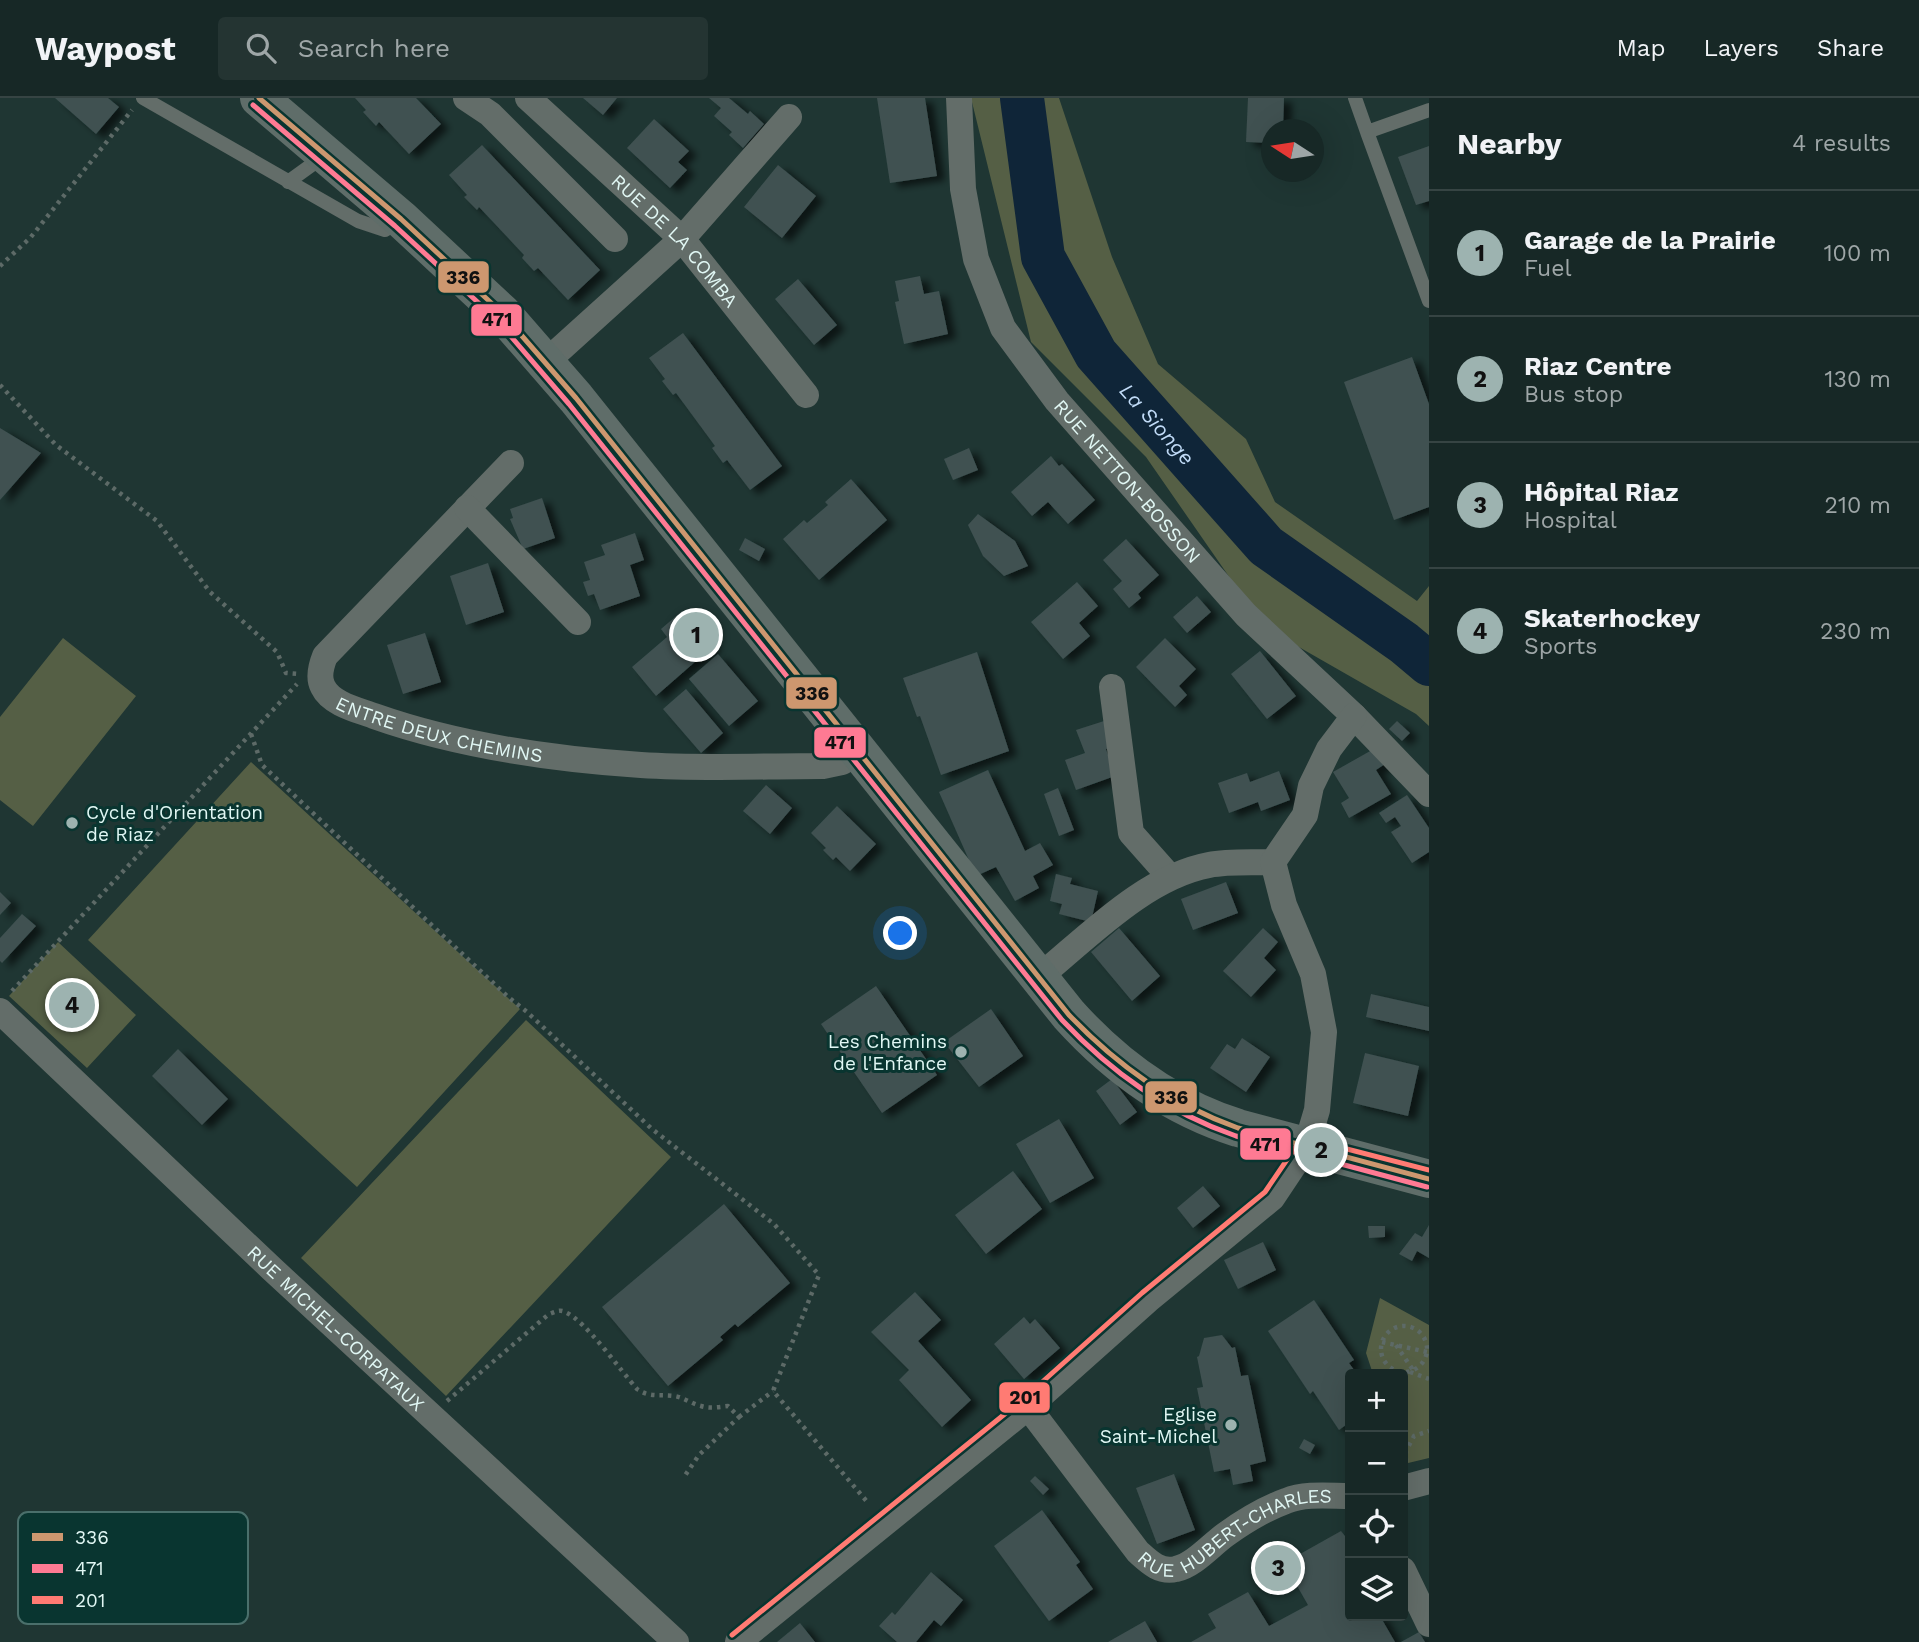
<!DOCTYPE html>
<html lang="en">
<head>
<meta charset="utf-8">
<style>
	:root { --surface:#172826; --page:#243432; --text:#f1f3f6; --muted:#9ea6a7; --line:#364443; --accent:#9db3b0 }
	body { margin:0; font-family:"Work Sans",sans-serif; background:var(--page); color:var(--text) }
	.controls { position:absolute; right:21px; bottom:21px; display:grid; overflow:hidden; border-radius:7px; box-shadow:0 7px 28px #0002 }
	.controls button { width:63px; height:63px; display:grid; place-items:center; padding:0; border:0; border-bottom:2px solid var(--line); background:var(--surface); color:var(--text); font:35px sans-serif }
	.compass { position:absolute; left:1261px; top:21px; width:63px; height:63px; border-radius:50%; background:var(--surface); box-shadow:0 7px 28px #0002; rotate:282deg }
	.you { position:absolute; left:901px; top:836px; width:24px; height:24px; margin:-18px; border:5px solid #fff; border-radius:50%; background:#1a73e8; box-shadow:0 0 0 10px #1a73e833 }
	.badge { display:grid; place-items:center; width:46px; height:46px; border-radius:50%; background:var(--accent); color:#111; font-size:23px; font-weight:700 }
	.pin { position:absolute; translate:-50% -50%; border:4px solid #fff; box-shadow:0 2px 7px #0006 }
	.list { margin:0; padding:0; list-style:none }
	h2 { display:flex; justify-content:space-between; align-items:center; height:91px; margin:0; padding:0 28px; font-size:30px }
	h2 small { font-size:23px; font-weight:400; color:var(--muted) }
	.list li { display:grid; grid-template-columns:46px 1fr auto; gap:21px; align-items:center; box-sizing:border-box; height:126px; padding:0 28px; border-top:2px solid var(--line) }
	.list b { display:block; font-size:26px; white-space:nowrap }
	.list p { margin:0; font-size:23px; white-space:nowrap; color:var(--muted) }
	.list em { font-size:23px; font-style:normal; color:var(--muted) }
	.icon { flex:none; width:38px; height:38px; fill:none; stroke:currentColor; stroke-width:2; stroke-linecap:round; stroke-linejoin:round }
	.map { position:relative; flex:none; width:1429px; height:1544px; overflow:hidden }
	header { display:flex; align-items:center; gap:42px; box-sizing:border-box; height:98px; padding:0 35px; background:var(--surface); border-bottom:2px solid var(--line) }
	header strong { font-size:33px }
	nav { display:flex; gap:38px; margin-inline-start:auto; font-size:24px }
	.search { width:490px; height:63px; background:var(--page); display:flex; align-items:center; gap:18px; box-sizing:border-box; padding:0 24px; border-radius:7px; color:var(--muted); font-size:26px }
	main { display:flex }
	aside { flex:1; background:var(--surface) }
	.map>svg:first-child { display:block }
</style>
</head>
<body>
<header>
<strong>Waypost</strong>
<div class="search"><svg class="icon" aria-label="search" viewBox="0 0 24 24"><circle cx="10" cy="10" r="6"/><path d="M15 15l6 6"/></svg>Search here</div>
<nav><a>Map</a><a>Layers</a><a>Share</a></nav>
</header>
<main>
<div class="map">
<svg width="1429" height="1544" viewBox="0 0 1429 1544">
	<defs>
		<filter id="shadow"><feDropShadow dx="8" dy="4.5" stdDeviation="3.5" flood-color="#0009"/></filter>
	</defs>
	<rect width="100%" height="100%" fill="#1f3633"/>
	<!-- green -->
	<path fill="#555f45" d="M 971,0 L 1059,0 L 1112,159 L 1158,266 L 1246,341 L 1275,404 L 1417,503 L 1429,488 L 1429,628 L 1416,616 L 1264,529 L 1146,359 L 1031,244 Z
		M 63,540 L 136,598 L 33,728 L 0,702 L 0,619 Z
		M 251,664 L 520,911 L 357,1089 L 88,842 Z
		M 58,844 L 136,917 L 87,970 L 9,898 Z
		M 526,922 L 671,1059 L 446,1298 L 301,1160 Z
		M 1380,1200 L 1429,1227 L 1429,1360 L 1404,1366 L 1403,1276 L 1373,1276 L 1366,1255 Z"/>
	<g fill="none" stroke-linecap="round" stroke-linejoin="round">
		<!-- river -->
		<path stroke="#0f2538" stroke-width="44" id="s1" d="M 1022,0 L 1043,159 L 1096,256 L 1266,448 L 1404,545 L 1429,566"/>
	</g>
	<!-- building -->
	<path fill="#3f5151" filter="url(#shadow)" d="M 55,0 L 108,0 L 119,9 L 96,36 Z
		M 355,0 L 416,0 L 441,26 L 409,56 L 379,24 L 376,28 L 363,14 L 366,12 Z
		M 583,0 L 617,0 L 603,17 Z
		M 709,0 L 729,0 L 748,16 L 750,13 L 764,26 L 743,50 L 729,37 L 732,34 L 714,18 L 721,10 Z
		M 877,0 L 925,0 L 937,78 L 890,85 Z
		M 1248,0 L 1284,0 L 1283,32 L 1272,32 L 1272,45 L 1246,44 Z
		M 654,21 L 689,53 L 678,64 L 687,72 L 670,90 L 627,50 Z
		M 482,47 L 600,172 L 568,202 L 538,170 L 534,173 L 522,160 L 524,157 L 479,109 L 477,112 L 464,99 L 467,97 L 449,77 Z
		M 1429,48 L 1429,103 L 1416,107 L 1398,59 Z
		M 778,67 L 816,98 L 782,140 L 744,109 Z
		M 920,178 L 924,196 L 939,193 L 948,236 L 904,246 L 895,204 L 899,203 L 895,183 Z
		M 798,181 L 837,227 L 814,247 L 775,201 Z
		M 683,235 L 782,368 L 750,392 L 727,362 L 723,365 L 712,350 L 715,348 L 676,295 L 673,297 L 662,283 L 665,281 L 649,260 Z
		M 1412,259 L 1429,306 L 1429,409 L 1394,422 L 1344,284 Z
		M 0,330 L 41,355 L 0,402 Z
		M 969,350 L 978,372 L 953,382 L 944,361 Z
		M 1051,358 L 1059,368 L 1062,366 L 1095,402 L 1068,426 L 1048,404 L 1032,418 L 1011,394 Z
		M 851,381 L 887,422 L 819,482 L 783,441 L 804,422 L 807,425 L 828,407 L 825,404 Z
		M 542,400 L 555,440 L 523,451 L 510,421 L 513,420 L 510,411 Z
		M 978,416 L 1015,443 L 1028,468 L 1004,478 L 983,458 L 968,427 Z
		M 635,435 L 644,462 L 630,467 L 640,498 L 600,512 L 594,496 L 588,498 L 583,484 L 590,482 L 584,464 L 605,457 L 601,447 Z
		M 745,440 L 765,451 L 759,463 L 739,452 Z
		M 1126,441 L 1159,477 L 1138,496 L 1141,500 L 1129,510 L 1113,491 L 1122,483 L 1103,462 Z
		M 488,465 L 504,514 L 466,527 L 450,478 Z
		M 1077,484 L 1098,508 L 1079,525 L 1090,538 L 1063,561 L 1031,524 Z
		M 1197,498 L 1211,514 L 1187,535 L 1173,519 Z
		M 682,513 L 712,549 L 656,598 L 632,569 L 667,539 L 661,531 Z
		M 425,535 L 441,584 L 403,596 L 387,547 Z
		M 1165,540 L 1196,571 L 1179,588 L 1187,597 L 1175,609 L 1136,569 Z
		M 1260,553 L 1296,598 L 1267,621 L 1231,576 Z
		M 977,554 L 1009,653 L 941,677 L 920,618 L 917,619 L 903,580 Z
		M 718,556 L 758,603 L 729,628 L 689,581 Z
		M 686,591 L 723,635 L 701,655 L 663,611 Z
		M 1104,623 L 1113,649 L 1106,651 L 1115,678 L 1076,692 L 1065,662 L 1085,655 L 1076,632 Z
		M 1397,623 L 1410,635 L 1402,643 L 1389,631 Z
		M 1379,648 L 1388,664 L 1376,672 L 1391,696 L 1349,720 L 1341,705 L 1349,700 L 1333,674 Z
		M 988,672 L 1025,753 L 1040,745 L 1053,767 L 1033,778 L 1039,790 L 1015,803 L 996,769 L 976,778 L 939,694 Z
		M 1279,673 L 1290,702 L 1261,713 L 1258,704 L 1229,715 L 1218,685 L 1247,675 L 1250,684 Z
		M 766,687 L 792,710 L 770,736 L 743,713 Z
		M 1058,690 L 1074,732 L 1059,738 L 1044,696 Z
		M 1407,697 L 1429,730 L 1429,754 L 1412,765 L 1391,734 L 1401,728 L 1395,719 L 1386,725 L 1379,715 Z
		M 837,708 L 876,746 L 850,773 L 836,759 L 833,762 L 823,752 L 826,750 L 811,735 Z
		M 1056,776 L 1072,780 L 1070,786 L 1098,793 L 1091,824 L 1059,816 L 1062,806 L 1050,803 Z
		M 1226,784 L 1238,815 L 1193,832 L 1181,801 Z
		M 0,794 L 11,805 L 0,817 Z
		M 22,816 L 36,828 L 2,865 L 0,863 L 0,840 Z
		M 1119,830 L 1160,878 L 1132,903 L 1091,854 Z
		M 1263,830 L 1278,844 L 1264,860 L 1276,872 L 1251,899 L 1223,873 Z
		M 876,888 L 937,977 L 882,1015 L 821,926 Z
		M 1371,896 L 1429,909 L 1429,933 L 1366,919 Z
		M 991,911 L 1023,958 L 979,989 L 944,944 Z
		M 1242,940 L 1270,959 L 1246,994 L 1210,970 L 1227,946 L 1235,951 Z
		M 178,951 L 228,1001 L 202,1027 L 152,978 Z
		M 1365,955 L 1419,968 L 1408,1018 L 1353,1005 Z
		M 1112,981 L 1137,1014 L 1120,1027 L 1096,993 Z
		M 1059,1021 L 1094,1080 L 1050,1105 L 1016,1046 Z
		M 1013,1073 L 1042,1111 L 986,1156 L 955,1117 Z
		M 1203,1088 L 1220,1108 L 1193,1130 L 1177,1110 Z
		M 724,1106 L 790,1185 L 738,1229 L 735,1226 L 720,1239 L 723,1242 L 668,1288 L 602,1209 Z
		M 1429,1127 L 1429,1160 L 1417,1153 L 1412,1163 L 1399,1156 L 1415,1135 L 1422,1139 Z
		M 1368,1128 L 1385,1128 L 1385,1139 L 1369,1140 Z
		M 1263,1144 L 1276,1172 L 1238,1191 L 1224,1162 Z
		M 915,1194 L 941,1222 L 918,1243 L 971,1302 L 942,1329 L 899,1282 L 909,1272 L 871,1234 Z
		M 1314,1202 L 1354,1262 L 1349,1265 L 1357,1276 L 1350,1276 L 1350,1324 L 1339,1332 L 1313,1293 L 1310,1296 L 1268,1233 Z
		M 1024,1219 L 1030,1226 L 1035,1221 L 1060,1250 L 1024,1281 L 994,1246 Z
		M 1222,1237 L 1232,1250 L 1235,1249 L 1241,1278 L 1248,1277 L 1266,1363 L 1250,1367 L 1253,1383 L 1233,1387 L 1230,1371 L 1214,1374 L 1197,1290 L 1203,1289 L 1197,1259 L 1199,1258 L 1204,1240 Z
		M 1304,1341 L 1315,1347 L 1310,1356 L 1299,1350 Z
		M 1174,1376 L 1195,1432 L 1157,1446 L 1136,1390 Z
		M 1035,1378 L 1049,1391 L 1043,1397 L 1030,1383 Z
		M 1042,1412 L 1080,1464 L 1076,1467 L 1093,1491 L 1049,1523 L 994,1448 Z
		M 1341,1433 L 1345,1438 L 1350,1435 L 1350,1518 L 1380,1518 L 1395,1544 L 1191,1544 L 1216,1530 L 1208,1516 L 1248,1494 L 1269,1528 L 1308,1507 L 1284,1465 Z
		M 931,1474 L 963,1502 L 941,1528 L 934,1522 L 916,1544 L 897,1544 L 879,1528 L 892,1514 L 895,1517 Z
		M 1145,1523 L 1157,1544 L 1108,1544 Z
		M 800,1525 L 815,1544 L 777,1544 Z
		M 1419,1534 L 1425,1544 L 1401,1544 Z"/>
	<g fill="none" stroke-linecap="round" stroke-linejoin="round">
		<!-- path -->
		<path stroke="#5d6a67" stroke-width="4.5" stroke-dasharray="3.5 5" stroke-linecap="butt" d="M 0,168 L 31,139 L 132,12
			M 0,287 L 56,347 L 157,423 L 210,494 L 277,554 L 286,575 L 299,576
			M 251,636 L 262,667 L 507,898 L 527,914 L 652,1031 L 774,1126 L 819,1177 L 773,1293 L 869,1406
			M 12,893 L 297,586
			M1381 1251a23 23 0 1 1 46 0a23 23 0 1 1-46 0Z
			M 1382,1244 L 1427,1254
			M 1396,1247 L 1413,1272
			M 1410,1274 L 1429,1281
			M 447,1303 L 549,1216 C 555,1214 560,1211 565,1214 C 585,1222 621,1273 637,1291 C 650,1300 660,1296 674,1298 C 683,1299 692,1306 701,1308 C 710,1311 719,1309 728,1308 L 739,1319 L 699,1357 L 684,1379
			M 739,1319 L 773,1293
			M 1406,1364 L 1406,1353 L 1414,1338 L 1429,1333"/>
		<!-- service -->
		<path stroke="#636d69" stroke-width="14" d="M 143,0 L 358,123 L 385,132 L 398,123
			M 1355,0 L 1367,34
			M 1429,12 L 1367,34 L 1429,203
			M 288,84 L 324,58"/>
		<!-- minor -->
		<g stroke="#636d69" stroke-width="26">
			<path d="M 466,0 L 490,16 L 615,141"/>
			<path id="s2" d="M 528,0 L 682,141 L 806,297"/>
			<path id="s3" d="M 959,0 L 963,91 L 976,161 L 1003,230 L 1057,303 L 1246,517 L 1354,618 L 1429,696"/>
			<path d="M 546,264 L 682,141 L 789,19"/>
			<path id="s4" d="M 511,365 L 325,558 C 321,568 318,580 323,589 C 331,606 358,612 374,618 C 459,648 551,661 641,667 C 701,671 762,668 823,668 L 842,664 L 859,653"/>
			<path d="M 467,410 L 578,524"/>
			<path d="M 1112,589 L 1131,735 L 1170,779"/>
			<path d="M 1039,879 C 1088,839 1145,779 1209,767 C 1229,763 1252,765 1273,764"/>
			<path id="s5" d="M 0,913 L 272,1171 L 676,1544"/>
			<path id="s6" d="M 1028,1309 L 1138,1454 C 1149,1464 1160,1475 1176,1471 C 1194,1467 1210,1448 1225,1437 C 1243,1424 1264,1411 1286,1403 C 1306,1395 1329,1398 1350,1398"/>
			<path d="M 1403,1390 L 1429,1383"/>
			<path d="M 1403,1472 L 1429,1526"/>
			<path d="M 738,1544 L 1028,1309 L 1148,1202 L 1272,1100 L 1306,1049 L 1317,1012 L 1324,934 L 1313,876 L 1284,807 L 1273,764 L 1305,717 L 1311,688 L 1329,651 L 1354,618"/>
		</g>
		<!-- primary -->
		<path stroke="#5f6d69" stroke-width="38" d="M 259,0 L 401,121 L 502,215 L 576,300 L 1069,917 C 1116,969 1171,1009 1238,1030 L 1429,1081"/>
		<!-- bus-1 casing -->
		<g stroke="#093530" stroke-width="10">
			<path id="bus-1" d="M 259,0 L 401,121 L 502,215 L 576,300 L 1069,917 C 1118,968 1171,1006 1238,1030 L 1429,1081"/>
		</g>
		<!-- bus-2 casing -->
		<g stroke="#093530" stroke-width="10">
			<path id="bus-2" d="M 253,7 L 395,128 L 496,221 L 569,306 L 1062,922 C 1112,975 1167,1014 1236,1038 L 1427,1089"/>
		</g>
		<!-- bus-3 casing -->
		<g stroke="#093530" stroke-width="10">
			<path id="bus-3" d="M 1308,1041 L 1429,1072
				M 732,1537 L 1022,1302 L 1142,1195 L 1265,1094 L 1299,1044"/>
		</g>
		<!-- bus-1 -->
		<use href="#bus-1" stroke="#cd976f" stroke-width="5"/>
		<!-- bus-2 -->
		<use href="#bus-2" stroke="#fe7a93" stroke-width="5"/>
		<!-- bus-3 -->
		<use href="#bus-3" stroke="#ff7b73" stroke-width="5"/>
	</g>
	<!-- markers -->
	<g fill="#9db3b0" stroke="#093530" stroke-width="2.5">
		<circle cx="72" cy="725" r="7"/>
		<circle cx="961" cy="954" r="7"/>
		<circle cx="1231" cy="1327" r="7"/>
	</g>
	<g text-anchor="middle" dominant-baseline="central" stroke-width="6" stroke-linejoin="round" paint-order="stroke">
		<!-- street labels -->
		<g font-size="19" fill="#e1f7f4" stroke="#093530">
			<text stroke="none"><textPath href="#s2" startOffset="205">RUE DE LA COMBA</textPath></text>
			<text stroke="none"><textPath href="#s3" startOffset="434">RUE NETTON-BOSSON</textPath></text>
			<text stroke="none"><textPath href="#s4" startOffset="427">ENTRE DEUX CHEMINS</textPath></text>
			<text stroke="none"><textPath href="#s5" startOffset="462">RUE MICHEL-CORPATAUX</textPath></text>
			<text stroke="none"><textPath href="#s6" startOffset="294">RUE HUBERT-CHARLES</textPath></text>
		</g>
		<!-- poi labels -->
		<g font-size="19" fill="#e1f7f4" stroke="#093530" text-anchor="end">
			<text x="86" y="714" text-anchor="start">Cycle d'Orientation<tspan x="86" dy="22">de Riaz</tspan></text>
			<text x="947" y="943">Les Chemins<tspan x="947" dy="22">de l'Enfance</tspan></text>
			<text x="1217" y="1316">Eglise<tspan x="1217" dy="22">Saint-Michel</tspan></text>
		</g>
		<!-- water labels -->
		<g font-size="21" font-style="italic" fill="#c1dbf7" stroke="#093530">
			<text stroke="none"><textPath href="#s1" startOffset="364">La Sionge</textPath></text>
		</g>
	</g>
	<!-- legend -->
	<rect x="18" y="1414" width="230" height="112" rx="10" fill="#093530" stroke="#4a6f6b" stroke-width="2"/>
	<rect x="32" y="1435" width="31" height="8" fill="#cd976f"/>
	<rect x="32" y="1466" width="31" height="9" fill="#fe7a93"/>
	<rect x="32" y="1498" width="31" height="8" fill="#ff7b73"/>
	<g font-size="19" fill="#e1f7f4">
		<text x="75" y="1446">336</text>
		<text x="75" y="1477">471</text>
		<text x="75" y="1509">201</text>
	</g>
	<g stroke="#093530" stroke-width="2.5">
		<rect x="437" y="162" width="53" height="34" rx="7" fill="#cd976f"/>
		<rect x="470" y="205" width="53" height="34" rx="7" fill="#fe7a93"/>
		<rect x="785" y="578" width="53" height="34" rx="7" fill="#cd976f"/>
		<rect x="813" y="628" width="54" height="33" rx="7" fill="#fe7a93"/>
		<rect x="1144" y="982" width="54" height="34" rx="7" fill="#cd976f"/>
		<rect x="1239" y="1029" width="53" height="34" rx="7" fill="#fe7a93"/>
		<rect x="998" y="1283" width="53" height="33" rx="7" fill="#ff7b73"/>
	</g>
	<g font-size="19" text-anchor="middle" font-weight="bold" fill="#111">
		<text x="463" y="186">336</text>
		<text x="497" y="228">471</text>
		<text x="812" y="602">336</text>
		<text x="840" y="651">471</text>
		<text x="1171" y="1006">336</text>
		<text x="1265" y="1053">471</text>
		<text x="1025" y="1306">201</text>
	</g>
</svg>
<div class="controls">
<button>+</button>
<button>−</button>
<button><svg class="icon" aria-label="locate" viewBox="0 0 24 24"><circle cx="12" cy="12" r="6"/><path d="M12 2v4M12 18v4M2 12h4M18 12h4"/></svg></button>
<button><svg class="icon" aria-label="layers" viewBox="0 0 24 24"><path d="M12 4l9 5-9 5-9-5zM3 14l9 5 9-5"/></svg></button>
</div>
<svg class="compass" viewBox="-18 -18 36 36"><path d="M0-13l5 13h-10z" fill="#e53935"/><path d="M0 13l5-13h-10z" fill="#9ea6a7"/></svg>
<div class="you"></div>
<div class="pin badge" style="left:696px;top:537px">1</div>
<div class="pin badge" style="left:1321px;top:1052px">2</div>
<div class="pin badge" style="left:1278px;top:1470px">3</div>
<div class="pin badge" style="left:72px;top:907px">4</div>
</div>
<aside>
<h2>Nearby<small>4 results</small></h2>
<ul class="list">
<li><span class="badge">1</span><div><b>Garage de la Prairie</b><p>Fuel</p></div><em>100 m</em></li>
<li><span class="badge">2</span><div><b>Riaz Centre</b><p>Bus stop</p></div><em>130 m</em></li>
<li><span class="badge">3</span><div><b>Hôpital Riaz</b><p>Hospital</p></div><em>210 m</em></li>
<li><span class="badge">4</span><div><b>Skaterhockey</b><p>Sports</p></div><em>230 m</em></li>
</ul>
</aside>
</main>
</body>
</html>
